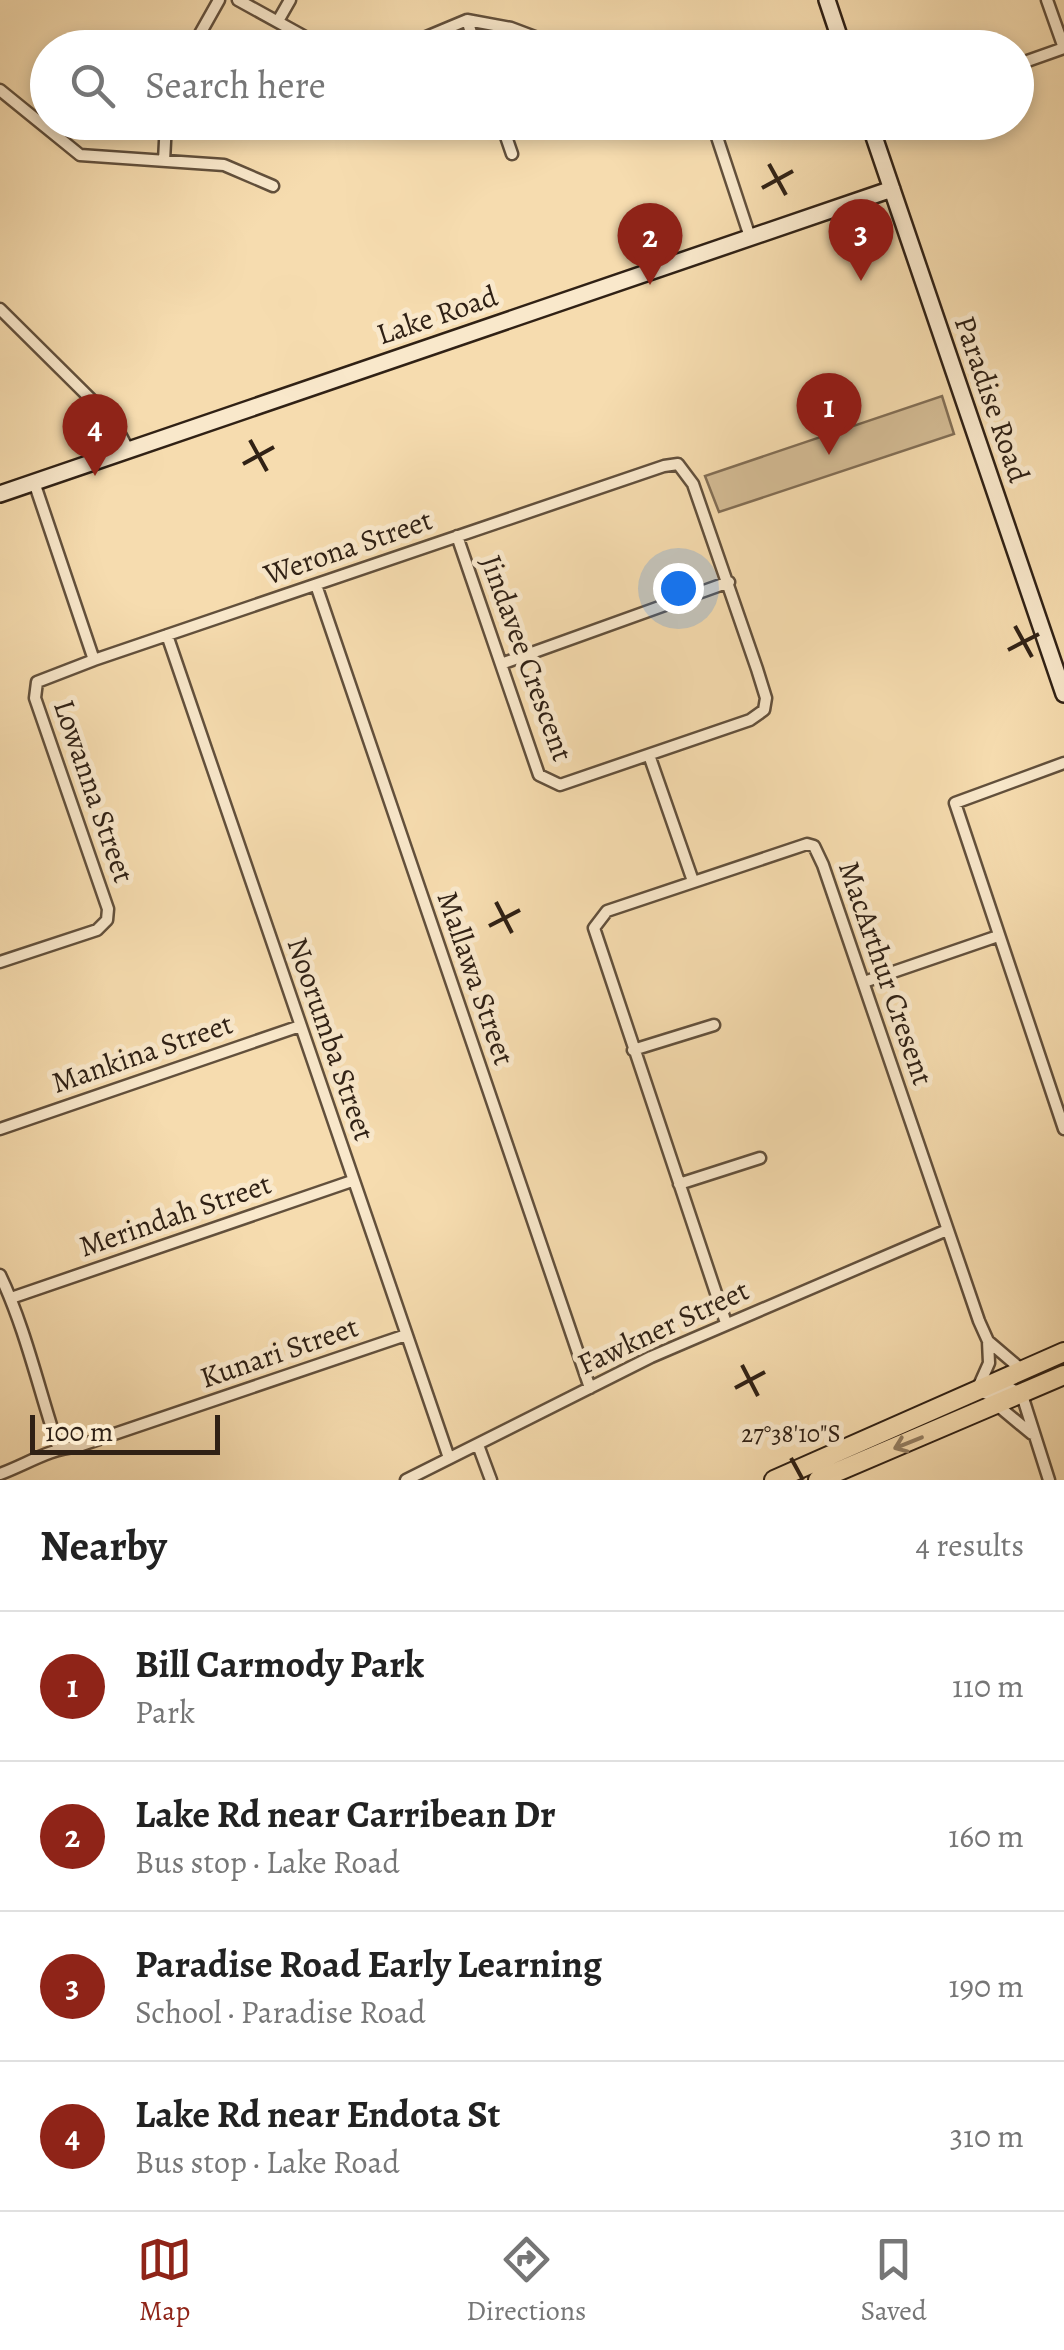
<!DOCTYPE html>
<html lang="en">
<head>
<meta charset="utf-8">
<style>
	:root { --surface:#fff; --page:#f2f2f2; --text:#222; --muted:#767676; --line:#e0e0e0; --accent:#8f2418 }
	body { margin:0; font-family:Alegreya,serif; background:var(--page); color:var(--text) }
	.scale { position:absolute; left:30px; bottom:25px; width:190px; box-sizing:border-box; padding-left:10px; border:5px solid #302115; border-top:0; font-size:28px; line-height:35px; white-space:nowrap; color:#302115; -webkit-text-stroke:8px #f9e8cb; paint-order:stroke }
	.you { position:absolute; left:678px; top:588px; width:35px; height:35px; margin:-25px; border:8px solid #fff; border-radius:50%; background:#1a73e8; box-shadow:0 0 0 15px #1a73e833 }
	.badge { display:grid; place-items:center; width:65px; height:65px; border-radius:50%; background:var(--accent); color:#fff; font-size:32px; font-weight:700 }
	.pin { position:absolute; translate:-50% -82px; filter:drop-shadow(0 2px 5px #0008) }
	.pin::after { content:''; position:absolute; top:52px; width:35px; height:30px; background:inherit; clip-path:polygon(0 0,100% 0,50% 100%) }
	.list { margin:0; padding:0; list-style:none }
	h2 { display:flex; justify-content:space-between; align-items:center; height:130px; margin:0; padding:0 40px; font-size:42px }
	h2 small { font-size:32px; font-weight:400; color:var(--muted) }
	.list li { display:grid; grid-template-columns:65px 1fr auto; gap:30px; align-items:center; box-sizing:border-box; height:150px; padding:0 40px; border-top:2px solid var(--line) }
	.list b { display:block; font-size:38px; white-space:nowrap }
	.list p { margin:0; font-size:32px; white-space:nowrap; color:var(--muted) }
	.list em { font-size:32px; font-style:normal; color:var(--muted) }
	.icon { flex:none; width:55px; height:55px; fill:none; stroke:currentColor; stroke-width:2; stroke-linecap:round; stroke-linejoin:round }
	.map { position:relative; flex:none; width:1064px; height:1480px; overflow:hidden }
	.search { position:absolute; background:var(--surface); box-shadow:0 5px 15px #0003; left:30px; right:30px; top:30px; height:110px; display:flex; align-items:center; gap:25px; box-sizing:border-box; padding:0 35px; border-radius:55px; color:var(--muted); font-size:38px }
	.sheet { height:730px; background:var(--surface) }
	nav { display:flex; justify-content:space-around; align-items:center; box-sizing:border-box; height:140px; border-top:2px solid var(--line); background:var(--surface); font-size:28px; color:var(--muted) }
	nav a { display:grid; justify-items:center; gap:5px }
	nav .on { color:var(--accent) }
	.map>svg:first-child { display:block }
</style>
</head>
<body>
<div class="map">
<svg width="1064" height="1480" viewBox="0 0 1064 1480">
	<rect width="100%" height="100%" fill="#f6dcaf"/>
	<filter id="stains"><feTurbulence type="fractalNoise" baseFrequency=".002" numOctaves="4"/><feColorMatrix values="0 0 0 0 .2 0 0 0 0 .09 0 0 0 0 .02 0 0 0 .5 -.17"/></filter>
	<radialGradient id="worn" r=".72"><stop offset=".6" stop-color="#630" stop-opacity="0"/><stop offset="1" stop-color="#630" stop-opacity=".3"/></radialGradient>
	<!-- green -->
	<path fill="#d4bc95" stroke="#826e55" stroke-width="2.5" d="M 942,396 L 954,434 L 719,512 L 705,476 Z"/>
	<g fill="none" stroke-linecap="round" stroke-linejoin="round">
		<!-- street casing -->
		<g stroke="#62503c" stroke-width="15">
			<path id="street" d="M 238,0 L 325,48
				M 467,20 L 476,48
				M 278,21 L 290,0
				M 192,48 L 219,0
				M 400,48 L 467,20 L 511,28 L 564,48
				M 1016,65 L 1064,48 L 1047,0
				M 0,90 L 80,155 L 224,165 L 273,186
				M 501,122 L 512,154
				M 712,122 L 750,237
				M 946,122 L 946,124
				M 164,161 L 166,122
				M 0,309 L 113,421 L 128,449
				M 34,482 L 94,660
				M 316,585 L 590,1388
				M 167,635 L 449,1458
				M 501,664 L 729,582
				M 649,755 L 693,881
				M 1064,763 L 955,803 L 1064,1129
				M 0,962 L 97,930 L 107,920 L 108,909 L 35,698 L 37,682 L 94,660 L 664,466 L 678,464 L 693,484 L 757,669 L 766,698 L 764,710 L 750,720 L 560,785 L 539,775 L 457,536
				M 864,982 L 998,936
				M 633,1050 L 714,1025
				M 0,1129 L 300,1026
				M 679,1184 L 760,1158
				M 0,1275 C 25,1327 39,1390 58,1447
				M 14,1297 L 352,1181
				M 726,1323 L 594,928 L 607,911 L 807,844 L 814,846 L 823,865 L 979,1321 L 988,1341 L 1022,1370
				M 988,1341 L 989,1363 L 977,1390 L 990,1395 L 1010,1388 L 1022,1395 L 1049,1480
				M 997,1405 L 1032,1434
				M 478,1445 L 491,1480
				M 0,1474 C 25,1465 51,1448 76,1447 L 406,1335
				M 406,1480 L 651,1357 L 947,1230"/>
		</g>
		<!-- secondary casing -->
		<g stroke="#302115" stroke-width="20">
			<path id="secondary" d="M 827,0 L 843,48
				M 869,122 L 1064,694
				M 0,494 L 892,189"/>
		</g>
		<!-- primary casing -->
		<g stroke="#302115" stroke-width="22">
			<path id="primary" d="M 774,1480 L 1064,1352
				M 818,1480 L 1064,1375"/>
		</g>
		<!-- street -->
		<use href="#street" stroke="#f9e8cb" stroke-width="10"/>
		<!-- secondary -->
		<use href="#secondary" stroke="#f9e8cb" stroke-width="15"/>
		<!-- primary -->
		<use href="#primary" stroke="#f6dcaf" stroke-width="18"/>
	</g>
	<!-- one-way arrows -->
	<defs><path id="oneway-shaft" d="M-6 0H5M1.5-3L5.5 0L1.5 3" fill="none" stroke-width="1.6" stroke-linecap="round" stroke-linejoin="round" transform="scale(2.5)"/></defs>
	<use stroke="#937e62" href="#oneway-shaft" transform="translate(908 1443) rotate(158)"/>
	<!-- ticks -->
	<path fill="none" stroke="#302115" stroke-width="4" d="M 769,164 L 786,195M 762,188 L 793,171M 250,440 L 267,471M 243,464 L 274,447M 1015,626 L 1032,657M 1008,650 L 1039,634M 496,902 L 512,933M 489,926 L 520,910M 742,1365 L 758,1396M 735,1388 L 765,1372M 791,1458 L 803,1480"/>
	<g text-anchor="middle" dominant-baseline="central" stroke-width="10" stroke-linejoin="round" paint-order="stroke">
		<!-- street labels -->
		<g font-size="30" fill="#302115" stroke="#f9e8cb">
			<text transform="translate(437 315) rotate(-19)">Lake Road</text>
			<text transform="translate(992 399) rotate(71)">Paradise Road</text>
			<text transform="translate(348 547) rotate(-19)">Werona Street</text>
			<text transform="translate(527 658) rotate(70)">Jindavee Crescent</text>
			<text transform="translate(94 791) rotate(71)">Lowanna Street</text>
			<text transform="translate(886 973) rotate(71)">MacArthur Cresent</text>
			<text transform="translate(476 978) rotate(71)">Mallawa Street</text>
			<text transform="translate(331 1039) rotate(71)">Noorumba Street</text>
			<text transform="translate(142 1053) rotate(-19)">Mankina Street</text>
			<text transform="translate(175 1215) rotate(-19)">Merindah Street</text>
			<text transform="translate(663 1327) rotate(-25)">Fawkner Street</text>
			<text transform="translate(279 1352) rotate(-19)">Kunari Street</text>
		</g>
	</g>
	<g font-size="25" text-anchor="middle" fill="#302115" stroke="#f9e8cb" stroke-width="10" stroke-linejoin="round" paint-order="stroke">
		<text x="791" y="1442">27°38'10"S</text>
	</g>
	<rect width="100%" height="100%" filter="url(#stains)"/>
	<rect width="100%" height="100%" fill="url(#worn)"/>
</svg>
<div class="scale">100 m</div>
<div class="you"></div>
<div class="pin badge" style="left:829px;top:455px">1</div>
<div class="pin badge" style="left:650px;top:285px">2</div>
<div class="pin badge" style="left:861px;top:281px">3</div>
<div class="pin badge" style="left:95px;top:476px">4</div>
<div class="search"><svg class="icon" aria-label="search" viewBox="0 0 24 24"><circle cx="10" cy="10" r="6"/><path d="M15 15l6 6"/></svg>Search here</div>
</div>
<section class="sheet">
<h2>Nearby<small>4 results</small></h2>
<ul class="list">
<li><span class="badge">1</span><div><b>Bill Carmody Park</b><p>Park</p></div><em>110 m</em></li>
<li><span class="badge">2</span><div><b>Lake Rd near Carribean Dr</b><p>Bus stop · Lake Road</p></div><em>160 m</em></li>
<li><span class="badge">3</span><div><b>Paradise Road Early Learning</b><p>School · Paradise Road</p></div><em>190 m</em></li>
<li><span class="badge">4</span><div><b>Lake Rd near Endota St</b><p>Bus stop · Lake Road</p></div><em>310 m</em></li>
</ul>
</section>
<nav>
<a class="on"><svg class="icon" aria-label="map" viewBox="0 0 24 24"><path d="M3 6l6-2 6 2 6-2v14l-6 2-6-2-6 2zM9 4v14M15 6v14"/></svg>Map</a>
<a><svg class="icon" aria-label="directions" viewBox="0 0 24 24"><path d="M12 3l9 9-9 9-9-9zM9 14v-3h6M13 9l2 2-2 2"/></svg>Directions</a>
<a><svg class="icon" aria-label="saved" viewBox="0 0 24 24"><path d="M7 4h10v16l-5-4-5 4z"/></svg>Saved</a>
</nav>
</body>
</html>
